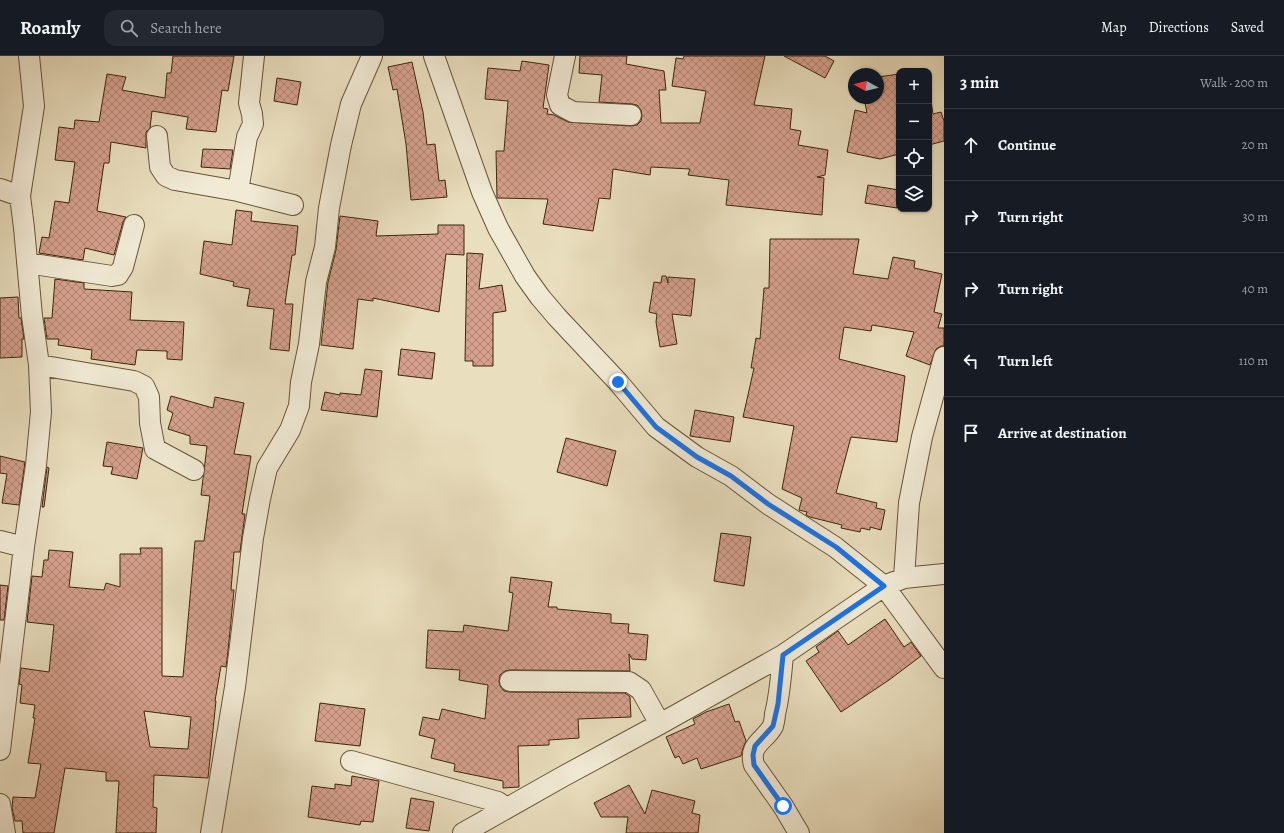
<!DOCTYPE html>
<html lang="en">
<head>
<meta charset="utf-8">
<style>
	:root { --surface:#171b24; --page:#242831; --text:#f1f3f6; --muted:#9ea1a6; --line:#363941 }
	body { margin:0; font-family:Alegreya,serif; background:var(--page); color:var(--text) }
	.controls { position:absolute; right:12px; top:12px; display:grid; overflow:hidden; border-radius:8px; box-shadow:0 1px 3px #0004 }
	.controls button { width:36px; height:36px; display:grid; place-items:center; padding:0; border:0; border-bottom:1px solid var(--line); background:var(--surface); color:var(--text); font:20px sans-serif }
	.compass { position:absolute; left:848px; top:12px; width:36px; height:36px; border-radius:50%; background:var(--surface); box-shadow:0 1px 3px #0004; rotate:278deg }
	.stop { position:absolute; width:12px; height:12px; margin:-9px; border:3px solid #1a73e8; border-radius:50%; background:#fff }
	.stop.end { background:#1a73e8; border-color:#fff; box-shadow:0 1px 4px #0008 }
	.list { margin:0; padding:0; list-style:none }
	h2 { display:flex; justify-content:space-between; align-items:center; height:52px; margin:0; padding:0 16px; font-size:17px }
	h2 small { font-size:13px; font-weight:400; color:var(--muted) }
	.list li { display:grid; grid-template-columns:26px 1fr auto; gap:12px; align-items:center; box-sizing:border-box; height:72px; padding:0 16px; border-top:1px solid var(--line) }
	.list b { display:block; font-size:15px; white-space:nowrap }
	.list em { font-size:13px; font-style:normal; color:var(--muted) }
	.icon { flex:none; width:22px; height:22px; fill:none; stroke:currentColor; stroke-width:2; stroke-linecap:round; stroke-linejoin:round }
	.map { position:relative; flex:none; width:944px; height:777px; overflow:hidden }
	header { display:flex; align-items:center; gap:24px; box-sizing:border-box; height:56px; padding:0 20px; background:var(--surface); border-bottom:1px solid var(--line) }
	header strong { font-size:19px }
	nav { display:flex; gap:22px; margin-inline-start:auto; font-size:14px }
	.search { width:280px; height:36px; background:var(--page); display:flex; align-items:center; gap:10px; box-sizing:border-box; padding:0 14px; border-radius:12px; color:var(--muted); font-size:15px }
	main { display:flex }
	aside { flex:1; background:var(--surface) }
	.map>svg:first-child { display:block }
</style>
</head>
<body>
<header>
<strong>Roamly</strong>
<div class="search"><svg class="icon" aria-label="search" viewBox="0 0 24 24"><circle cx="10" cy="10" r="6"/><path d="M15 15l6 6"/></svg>Search here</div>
<nav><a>Map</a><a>Directions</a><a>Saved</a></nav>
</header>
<main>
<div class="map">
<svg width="944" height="777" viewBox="0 0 944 777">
	<defs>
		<pattern id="building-cross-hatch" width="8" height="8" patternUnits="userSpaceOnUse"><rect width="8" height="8" fill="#d5a08d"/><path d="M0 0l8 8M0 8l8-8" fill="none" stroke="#ae8271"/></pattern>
	</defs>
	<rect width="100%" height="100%" fill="#e9debe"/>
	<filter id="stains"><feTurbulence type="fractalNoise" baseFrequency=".005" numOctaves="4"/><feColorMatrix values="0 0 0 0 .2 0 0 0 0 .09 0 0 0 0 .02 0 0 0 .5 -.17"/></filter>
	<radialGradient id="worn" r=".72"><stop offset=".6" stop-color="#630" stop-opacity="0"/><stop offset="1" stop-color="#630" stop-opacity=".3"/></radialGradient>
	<!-- building -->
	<path fill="url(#building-cross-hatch)" stroke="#3d2609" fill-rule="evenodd" d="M 173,0 L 234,0 L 228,35 L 222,34 L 216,76 L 186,73 L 188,61 L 152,55 L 150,72 L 146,76 L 146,92 L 111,86 L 109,107 L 104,107 L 97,155 L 126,161 L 123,166 L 114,199 L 85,192 L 83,204 L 39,197 L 42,181 L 49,182 L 55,145 L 69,147 L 75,106 L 55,104 L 59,71 L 74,73 L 75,64 L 99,66 L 107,18 L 126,21 L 122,34 L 165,42 L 167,17 L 171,17 Z
		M 580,0 L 627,0 L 626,8 L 664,15 L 666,34 L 659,34 L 661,67 L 700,67 L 706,35 L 672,30 L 676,2 L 683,3 L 684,0 L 765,0 L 754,49 L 792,53 L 790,73 L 801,75 L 798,89 L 828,94 L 825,119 L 817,121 L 824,122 L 822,159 L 726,149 L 729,124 L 688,119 L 690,113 L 651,111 L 650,119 L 613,113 L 610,143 L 599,142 L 593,175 L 543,168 L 548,143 L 497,142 L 496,95 L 504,95 L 508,45 L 485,43 L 488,12 L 520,15 L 522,5 L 549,9 L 543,52 L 548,53 L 547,58 L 554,59 L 568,66 L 630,70 L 637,69 L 641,65 L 642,59 L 641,54 L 637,49 L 632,48 L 599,46 L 602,19 L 579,17 Z
		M 784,0 L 825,0 L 834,5 L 825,22 Z
		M 412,6 L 423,56 L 427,89 L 435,88 L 439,125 L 445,124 L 447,141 L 411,144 L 406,88 L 397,33 L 393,34 L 388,11 Z
		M 899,18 L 899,98 L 880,103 L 847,96 L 855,54 L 867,57 L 864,42 L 878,42 L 878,21 Z
		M 277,22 L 301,26 L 297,49 L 274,45 Z
		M 929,45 L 931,45 L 933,58 L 941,56 L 944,65 L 944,85 L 929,89 Z
		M 203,93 L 233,94 L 230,113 L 201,111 Z
		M 868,129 L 899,134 L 897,152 L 865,147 Z
		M 236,154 L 252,156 L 251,165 L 298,170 L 295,199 L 292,199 L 285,248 L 293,248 L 289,295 L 270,293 L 274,253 L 247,250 L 250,233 L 233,230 L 234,226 L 200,218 L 204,185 L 232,189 Z
		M 340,160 L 378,165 L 376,180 L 438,178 L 438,169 L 464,169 L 464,199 L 446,198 L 439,256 L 373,242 L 373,245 L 358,243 L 353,293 L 321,289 L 328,226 L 336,194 Z
		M 770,183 L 859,183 L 853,218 L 888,223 L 893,201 L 915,205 L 914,212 L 942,218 L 934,256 L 942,258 L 938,272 L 944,272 L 944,290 L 941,290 L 936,293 L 930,309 L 906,300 L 914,276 L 872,269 L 871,275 L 844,271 L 839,303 L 905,320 L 897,386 L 851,381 L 836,437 L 877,447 L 876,452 L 885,454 L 881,474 L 870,471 L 870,474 L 861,472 L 860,476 L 841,472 L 842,469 L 810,461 L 806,459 L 807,456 L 799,454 L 802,442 L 782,433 L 794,370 L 743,361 L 754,312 L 751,312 L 756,282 L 760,283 L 764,232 L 769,232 Z
		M 467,197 L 483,198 L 479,233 L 502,229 L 506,255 L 493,257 L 493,310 L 473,310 L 473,305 L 465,305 Z
		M 662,220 L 666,220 L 668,227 L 668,221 L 695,223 L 691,260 L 672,258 L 677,288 L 660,291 L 656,266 L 657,258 L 649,256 L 654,226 L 661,227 Z
		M 55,223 L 84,227 L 84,233 L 132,236 L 130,264 L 184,266 L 182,304 L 167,303 L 167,295 L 137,294 L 135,309 L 91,303 L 92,294 L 58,289 L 59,283 L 47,283 L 44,262 L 52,262 Z
		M 18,241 L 19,262 L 21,262 L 24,283 L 22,283 L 22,301 L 0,302 L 0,242 Z
		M 401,293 L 435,297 L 432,323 L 398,319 Z
		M 365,313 L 382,315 L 377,361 L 321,354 L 325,336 L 340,339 L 340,337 L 361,339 Z
		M 171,340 L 213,352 L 215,341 L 244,347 L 234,398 L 251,400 L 242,458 L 245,458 L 240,496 L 234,496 L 231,534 L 234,534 L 228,595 L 226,611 L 221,610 L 215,645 L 216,645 L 208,722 L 154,719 L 153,751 L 157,752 L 156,777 L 116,777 L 119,725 L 106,725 L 106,716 L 65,712 L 54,777 L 23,777 L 22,765 L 15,765 L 12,752 L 13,741 L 35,742 L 41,708 L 28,707 L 35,662 L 33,662 L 35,649 L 20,647 L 22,629 L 19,628 L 21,612 L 49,616 L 54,569 L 27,566 L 32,520 L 42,521 L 44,504 L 48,504 L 49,494 L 73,496 L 69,531 L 104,534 L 106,527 L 120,531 L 120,498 L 141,498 L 140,492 L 162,492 L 162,620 L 183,621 L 195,485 L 204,485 L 210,440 L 201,439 L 207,390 L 190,388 L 190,380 L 168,373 L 173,357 L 167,354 ZM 144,655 L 191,661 L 188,693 L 150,691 Z
		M 695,354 L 734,361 L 730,386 L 690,380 Z
		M 566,382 L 616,395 L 607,430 L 557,416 Z
		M 107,386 L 143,392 L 137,423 L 111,418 L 113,411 L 103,410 Z
		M 0,400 L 25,406 L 19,449 L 2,447 L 7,418 L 0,417 Z
		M 47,411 L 49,412 L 44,451 L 42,451 Z
		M 721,477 L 751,481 L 744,530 L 714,525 Z
		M 511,521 L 552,526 L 548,551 L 557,551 L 557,553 L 611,558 L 611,567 L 629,568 L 628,577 L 648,579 L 646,604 L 632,603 L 629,598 L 630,615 L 510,614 L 505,615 L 500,619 L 499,625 L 500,630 L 504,635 L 510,636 L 625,637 L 630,641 L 631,661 L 578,663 L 579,682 L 549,684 L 549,689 L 518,690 L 519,731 L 503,732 L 503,725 L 454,715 L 455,708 L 431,702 L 435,683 L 419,679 L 423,661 L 439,664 L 442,653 L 485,663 L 488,629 L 459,624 L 460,614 L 426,612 L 428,574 L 463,576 L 464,569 L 508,575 L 513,537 L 509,536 Z
		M 0,529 L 8,530 L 4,564 L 0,564 Z
		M 885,563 L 904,591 L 911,586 L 921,600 L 889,624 L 841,656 L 806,605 L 819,596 L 816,591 L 838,575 L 848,589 Z
		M 320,647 L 365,653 L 360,690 L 315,685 Z
		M 729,648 L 735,666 L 739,665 L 746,685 L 743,692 L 741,700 L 701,713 L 697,702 L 683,708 L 679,700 L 675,702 L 666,681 L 695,668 L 693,663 L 706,656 Z
		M 352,720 L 379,725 L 373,766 L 361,765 L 360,769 L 308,761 L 312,730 L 335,733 L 335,728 L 351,730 Z
		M 629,729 L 645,758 L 652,734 L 695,745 L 692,757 L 700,759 L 698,777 L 626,777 L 628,761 L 601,761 L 594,747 Z
		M 411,742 L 434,746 L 429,775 L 406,772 Z"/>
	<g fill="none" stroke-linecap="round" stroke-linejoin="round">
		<!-- minor casing -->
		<g stroke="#685436" stroke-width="22">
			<path id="minor" d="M 434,0 L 482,136 L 498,172 L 525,220 L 540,241 L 557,261 L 618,326 L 656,371 L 697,401 L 731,420 L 768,448 L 835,491 L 884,530 L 944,612
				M 565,0 L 557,39 L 560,49 L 573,56 L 631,59
				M 157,80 L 160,111 L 166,120 L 175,124 L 238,135 L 293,149
				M 0,133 L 20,140
				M 238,135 L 247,81 L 253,68 L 252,58 L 249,47 L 254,0
				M 27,207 L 112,220 L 118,219 L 123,211 L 134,169
				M 39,309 L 134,325 L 144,330 L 149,341 L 150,367 L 155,393 L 194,414
				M 0,485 L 24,491
				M 904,522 L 909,447 L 922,381 L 944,301
				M 783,599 C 781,619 780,638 775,658 C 775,661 774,666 773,670 C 765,685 748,688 754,709 L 783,750 L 799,777
				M 510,625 L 629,626 L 641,634 L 660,668
				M 0,694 L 24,491 L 36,409 L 41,356 L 39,309 L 32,260 L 24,172 L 20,140 L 34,50 L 29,0
				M 351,705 L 498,746 L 506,752
				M 0,748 L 5,777
				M 211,777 L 235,631 L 253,482 L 260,443 L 267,412 L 290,374 L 299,350 L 301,326 L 309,288 L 316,226 L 325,191 L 329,152 L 341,89 L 351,48 L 372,0
				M 463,777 L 562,721 L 660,668 L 783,599 L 884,530 L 904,522 L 944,518"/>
		</g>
		<!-- minor -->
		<use href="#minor" stroke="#f1ead5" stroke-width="20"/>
	</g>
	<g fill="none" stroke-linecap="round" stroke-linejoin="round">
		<!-- route -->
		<path stroke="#1a73e8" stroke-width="5" d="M 618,326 L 656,371 L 697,401 L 731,420 L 768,448 L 836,491 L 884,530 L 783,599 L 778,648 L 773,670 L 755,690 L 753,699 L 754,709 L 783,750"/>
	</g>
	<rect width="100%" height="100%" filter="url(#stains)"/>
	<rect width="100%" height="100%" fill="url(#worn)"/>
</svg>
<div class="controls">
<button>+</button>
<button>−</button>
<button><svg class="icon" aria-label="locate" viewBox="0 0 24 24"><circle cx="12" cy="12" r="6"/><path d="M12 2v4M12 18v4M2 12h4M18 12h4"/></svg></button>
<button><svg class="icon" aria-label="layers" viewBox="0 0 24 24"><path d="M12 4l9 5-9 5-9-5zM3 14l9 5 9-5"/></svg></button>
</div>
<svg class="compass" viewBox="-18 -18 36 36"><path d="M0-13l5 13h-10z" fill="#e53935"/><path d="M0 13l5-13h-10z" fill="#9ea1a6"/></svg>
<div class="stop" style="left:783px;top:750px"></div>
<div class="stop end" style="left:618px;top:326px"></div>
</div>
<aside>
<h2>3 min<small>Walk · 200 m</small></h2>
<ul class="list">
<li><svg class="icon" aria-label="ahead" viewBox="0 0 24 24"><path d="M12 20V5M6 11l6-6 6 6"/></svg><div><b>Continue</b></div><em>20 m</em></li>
<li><svg class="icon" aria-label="right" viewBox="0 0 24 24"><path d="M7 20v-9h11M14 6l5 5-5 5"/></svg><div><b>Turn right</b></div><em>30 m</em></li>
<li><svg class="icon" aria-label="right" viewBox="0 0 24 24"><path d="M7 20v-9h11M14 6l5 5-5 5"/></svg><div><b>Turn right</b></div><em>40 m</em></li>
<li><svg class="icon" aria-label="left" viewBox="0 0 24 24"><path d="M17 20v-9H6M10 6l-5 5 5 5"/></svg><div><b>Turn left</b></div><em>110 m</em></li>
<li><svg class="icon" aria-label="arrive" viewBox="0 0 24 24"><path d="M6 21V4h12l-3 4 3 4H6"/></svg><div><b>Arrive at destination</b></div></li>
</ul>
</aside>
</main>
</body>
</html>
